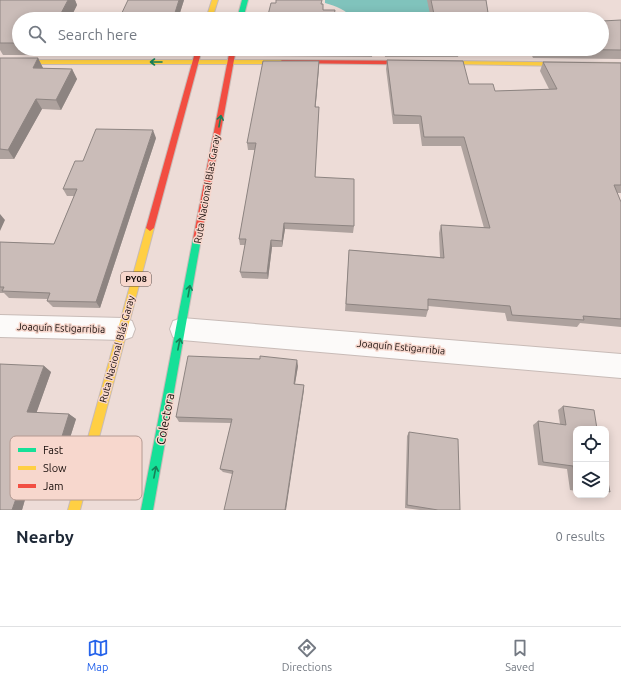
<!DOCTYPE html>
<html lang="en">
<head>
<meta charset="utf-8">
<style>
	:root { --surface:#fff; --page:#f2f2f3; --text:#1f2937; --muted:#747a83; --line:#e0e1e3; --accent:#2563eb }
	body { margin:0; font-family:Ubuntu,sans-serif; background:var(--page); color:var(--text) }
	.controls { position:absolute; right:12px; bottom:12px; display:grid; overflow:hidden; border-radius:8px; box-shadow:0 2px 10px #0003 }
	.controls button { width:36px; height:36px; display:grid; place-items:center; padding:0; border:0; border-bottom:1px solid var(--line); background:var(--surface); color:var(--text); font:20px sans-serif }
	.list { margin:0; padding:0; list-style:none }
	h2 { display:flex; justify-content:space-between; align-items:center; height:52px; margin:0; padding:0 16px; font-size:17px }
	h2 small { font-size:13px; font-weight:400; color:var(--muted) }
	.icon { flex:none; width:22px; height:22px; fill:none; stroke:currentColor; stroke-width:2; stroke-linecap:round; stroke-linejoin:round }
	.map { position:relative; flex:none; width:621px; height:510px; overflow:hidden }
	.search { position:absolute; background:var(--surface); box-shadow:0 2px 10px #0003; left:12px; right:12px; top:12px; height:44px; display:flex; align-items:center; gap:10px; box-sizing:border-box; padding:0 14px; border-radius:22px; color:var(--muted); font-size:15px }
	.sheet { height:116px; background:var(--surface) }
	nav { display:flex; justify-content:space-around; align-items:center; box-sizing:border-box; height:56px; border-top:1px solid var(--line); background:var(--surface); font-size:11px; color:var(--muted) }
	nav a { display:grid; justify-items:center; gap:2px }
	nav .on { color:var(--accent) }
	.map>svg:first-child { display:block }
</style>
</head>
<body>
<div class="map">
<svg width="621" height="510" viewBox="0 0 621 510">
	<rect width="100%" height="100%" fill="#eddcd7"/>
	<!-- water -->
	<path fill="#80c3bc" d="M 325,0 L 438,0 L 448,19 L 354,19 C 346,10 336,6 325,3 Z"/>
	<g fill="none" stroke-linecap="round" stroke-linejoin="round">
		<!-- street casing -->
		<g stroke="#c8bbb7" stroke-width="2">
			<path id="street" d="M 0,315 L 123,318 L 132,321 L 135,329 L 132,337 L 123,340 L 0,337 Z
				M 182,318 L 621,354 L 621,378 L 182,340 L 173,337 L 170,329 L 173,321 Z"/>
		</g>
		<!-- fast casing -->
		<g stroke="#c8bbb7" stroke-width="2">
			<path id="fast" d="M 242,0 L 248,0 L 243,19 L 237,19 Z
				M 197,235 L 200,237 L 201,239 L 153,510 L 141,510 L 193,239 L 194,237 Z"/>
		</g>
		<!-- slow casing -->
		<g stroke="#c8bbb7" stroke-width="2">
			<path id="slow" d="M 212,0 L 218,0 L 212,19 L 206,19 Z
				M 0,60 L 282,60 L 285,62 L 282,64 L 0,64 Z
				M 451,61 L 621,63 L 621,67 L 449,64 L 449,62 Z
				M 150,225 L 154,228 L 80,510 L 68,510 L 146,228 Z"/>
		</g>
		<!-- jam casing -->
		<g stroke="#c8bbb7" stroke-width="2">
			<path id="jam" d="M 196,49 L 202,49 L 154,228 L 150,231 L 146,228 Z
				M 230,49 L 236,49 L 201,239 L 200,241 L 194,241 L 193,239 Z
				M 282,60 L 451,61 L 454,63 L 451,65 L 280,63 L 279,62 Z"/>
		</g>
		<!-- street -->
		<use href="#street" fill="#fcfaf9" fill-rule="evenodd"/>
		<!-- fast -->
		<use href="#fast" fill="#16e098" fill-rule="evenodd"/>
		<!-- slow -->
		<use href="#slow" fill="#ffcf43" fill-rule="evenodd"/>
		<!-- jam -->
		<use href="#jam" fill="#f24e42" fill-rule="evenodd"/>
	</g>
	<!-- wall -->
	<path fill="#aea29e" d="M 0,0 L 75,0 L 77,5 L 70,19 L 19,19 L 19,49 L 54,49 L 50,55 L 3,55 L 0,50 Z
		M 184,0 L 178,19 L 119,19 Z
		M 427,0 L 486,0 L 489,19 L 431,19 Z
		M 621,20 L 621,59 L 533,58 L 529,49 L 602,49 Z
		M 108,49 L 164,49 L 162,55 L 110,55 Z
		M 261,49 L 373,49 L 372,57 L 262,56 Z
		M 384,49 L 459,49 L 460,50 L 458,57 L 385,57 Z
		M 0,58 L 38,58 L 43,68 L 72,69 L 77,79 L 61,110 L 42,109 L 14,159 L 0,159 L 0,160 Z
		M 387,60 L 469,84 L 495,91 L 549,89 L 540,71 L 543,62 L 621,63 L 621,193 L 617,193 L 621,202 L 621,327 L 580,323 L 577,327 L 507,321 L 505,313 L 428,306 L 428,310 L 426,317 L 345,311 L 349,250 L 440,257 L 439,233 L 441,225 L 484,228 L 461,146 L 422,146 L 419,124 L 393,124 L 386,69 Z
		M 319,61 L 315,107 L 319,107 L 315,177 L 354,226 L 353,233 L 285,229 L 282,247 L 272,247 L 268,279 L 242,278 L 240,272 L 245,245 L 240,245 L 239,239 L 255,150 L 248,150 L 247,143 Z
		M 156,138 L 100,308 L 53,307 L 47,301 L 48,299 L 9,298 L 4,293 L 0,293 L 0,242 L 54,244 L 74,196 L 67,196 L 63,189 Z
		M 44,366 L 51,372 L 36,413 L 69,414 L 76,419 L 51,497 L 26,496 L 22,510 L 0,510 Z
		M 298,366 L 295,384 L 304,385 L 304,390 L 232,474 L 223,472 L 220,469 L 231,423 L 179,422 L 176,417 Z
		M 563,406 L 576,429 L 576,491 L 570,490 L 567,469 L 538,465 L 533,425 L 538,421 L 560,424 L 558,410 Z
		M 409,432 L 460,510 L 420,510 L 405,508 L 407,436 Z"/>
	<!-- shaded-wall -->
	<path fill="#8d8481" d="M 68,0 L 75,0 L 77,5 L 70,19 L 58,19 Z
		M 179,0 L 184,0 L 178,19 L 175,19 L 174,16 Z
		M 47,49 L 54,49 L 50,55 Z
		M 161,49 L 164,49 L 162,55 Z
		M 38,58 L 43,68 L 33,68 Z
		M 319,61 L 319,68 L 315,114 L 315,107 Z
		M 72,69 L 77,79 L 61,110 L 56,100 Z
		M 36,99 L 42,109 L 14,159 L 8,150 Z
		M 153,130 L 156,138 L 100,308 L 96,302 Z
		M 0,214 L 5,220 L 0,231 Z
		M 284,223 L 285,229 L 282,247 L 282,241 Z
		M 271,240 L 272,247 L 268,279 L 267,273 Z
		M 297,360 L 298,366 L 294,389 L 294,384 Z
		M 44,366 L 51,372 L 35,417 L 27,412 Z
		M 304,385 L 304,390 L 286,510 L 285,510 Z
		M 69,414 L 76,419 L 51,497 L 44,494 Z
		M 18,493 L 26,496 L 22,510 L 12,510 Z"/>
	<!-- building -->
	<path fill="#cabcb8" stroke="#8d8481" d="M 0,0 L 68,0 L 58,19 L 19,19 L 19,43 L 0,43 Z
		M 128,0 L 179,0 L 174,16 L 170,16 L 169,19 L 119,19 Z
		M 276,0 L 322,0 L 321,4 L 323,4 L 323,10 L 335,10 L 334,16 L 339,17 L 370,17 L 370,19 L 267,19 L 271,3 L 276,3 Z
		M 431,0 L 486,0 L 489,19 L 435,19 Z
		M 621,20 L 621,50 L 537,49 L 602,49 L 602,21 Z
		M 386,49 L 459,49 L 460,50 L 386,50 Z
		M 0,58 L 38,58 L 33,68 L 72,69 L 56,100 L 36,99 L 8,150 L 0,149 Z
		M 387,60 L 463,61 L 469,84 L 493,84 L 495,91 L 557,89 L 543,62 L 621,63 L 621,185 L 614,185 L 621,202 L 621,319 L 583,316 L 584,320 L 512,315 L 510,306 L 428,299 L 428,310 L 346,304 L 349,250 L 444,258 L 441,225 L 490,228 L 464,137 L 424,137 L 421,116 L 394,115 Z
		M 263,61 L 319,61 L 315,107 L 319,107 L 315,177 L 354,179 L 354,226 L 284,223 L 282,241 L 271,240 L 267,273 L 240,272 L 246,239 L 239,239 L 256,143 L 247,143 Z
		M 96,129 L 153,130 L 96,302 L 47,301 L 50,293 L 2,291 L 4,287 L 0,287 L 0,242 L 54,244 L 77,189 L 63,189 L 75,161 L 83,161 Z
		M 188,356 L 260,359 L 260,356 L 297,360 L 294,384 L 304,385 L 285,510 L 224,510 L 233,471 L 220,469 L 232,419 L 176,417 Z
		M 0,364 L 44,366 L 27,412 L 69,414 L 44,494 L 18,493 L 12,510 L 0,510 Z
		M 563,406 L 594,410 L 597,429 L 576,429 L 576,486 L 573,466 L 543,462 L 538,421 L 566,425 Z
		M 409,432 L 458,439 L 460,510 L 438,510 L 407,505 Z
		M 606,473 L 610,492 L 606,491 Z"/>
	<!-- one-way arrows -->
	<defs><path id="oneway-shaft" d="M-6 0H5M1.5-3L5.5 0L1.5 3" fill="none" stroke-width="1.6" stroke-linecap="round" stroke-linejoin="round"/></defs>
	<g stroke="#168158">
		<use href="#oneway-shaft" transform="translate(156 62) rotate(180)"/>
		<use href="#oneway-shaft" transform="translate(220 121) rotate(-80)"/>
		<use href="#oneway-shaft" transform="translate(189 291) rotate(-80)"/>
		<use href="#oneway-shaft" transform="translate(179 344) rotate(-79)"/>
		<use href="#oneway-shaft" transform="translate(155 472) rotate(-79)"/>
	</g>
	<g text-anchor="middle" dominant-baseline="central" stroke-width="3" stroke-linejoin="round" paint-order="stroke">
		<!-- shield labels -->
		<rect fill="#f7d7cd" stroke="#5a4944" stroke-width="1" x="121" y="272" width="30" height="14" rx="3"/>
		<g font-size="9" font-weight="bold" fill="#160c09">
			<text x="136" y="279">PY08</text>
		</g>
		<!-- street labels -->
		<g font-size="10" fill="#160c09" stroke="#f7d7cd">
			<text transform="translate(207 189) rotate(-80)">Ruta Nacional Blas Garay</text>
			<text transform="translate(61 328) rotate(2)">Joaquín Estigarribia</text>
			<text transform="translate(401 347) rotate(5)">Joaquín Estigarribia</text>
			<text transform="translate(117 349) rotate(-75)">Ruta Nacional Blás Garay</text>
		</g>
		<!-- near-street labels -->
		<g font-size="12" fill="#160c09" stroke="#f7d7cd">
			<text transform="translate(165 419) rotate(-79)">Colectora</text>
		</g>
	</g>
	<!-- legend -->
	<rect x="10" y="436" width="132" height="64" rx="6" fill="#f7d7cd" stroke="#b49a92" stroke-width="1"/>
	<rect x="18" y="448" width="18" height="4" fill="#16e098"/>
	<rect x="18" y="466" width="18" height="4" fill="#ffcf43"/>
	<rect x="18" y="484" width="18" height="4" fill="#f24e42"/>
	<g font-size="11" fill="#160c09">
		<text x="43" y="454">Fast</text>
		<text x="43" y="472">Slow</text>
		<text x="43" y="490">Jam</text>
	</g>
</svg>
<div class="controls">
<button><svg class="icon" aria-label="locate" viewBox="0 0 24 24"><circle cx="12" cy="12" r="6"/><path d="M12 2v4M12 18v4M2 12h4M18 12h4"/></svg></button>
<button><svg class="icon" aria-label="layers" viewBox="0 0 24 24"><path d="M12 4l9 5-9 5-9-5zM3 14l9 5 9-5"/></svg></button>
</div>
<div class="search"><svg class="icon" aria-label="search" viewBox="0 0 24 24"><circle cx="10" cy="10" r="6"/><path d="M15 15l6 6"/></svg>Search here</div>
</div>
<section class="sheet">
<h2>Nearby<small>0 results</small></h2>
<ul class="list">
</ul>
</section>
<nav>
<a class="on"><svg class="icon" aria-label="map" viewBox="0 0 24 24"><path d="M3 6l6-2 6 2 6-2v14l-6 2-6-2-6 2zM9 4v14M15 6v14"/></svg>Map</a>
<a><svg class="icon" aria-label="directions" viewBox="0 0 24 24"><path d="M12 3l9 9-9 9-9-9zM9 14v-3h6M13 9l2 2-2 2"/></svg>Directions</a>
<a><svg class="icon" aria-label="saved" viewBox="0 0 24 24"><path d="M7 4h10v16l-5-4-5 4z"/></svg>Saved</a>
</nav>
</body>
</html>
